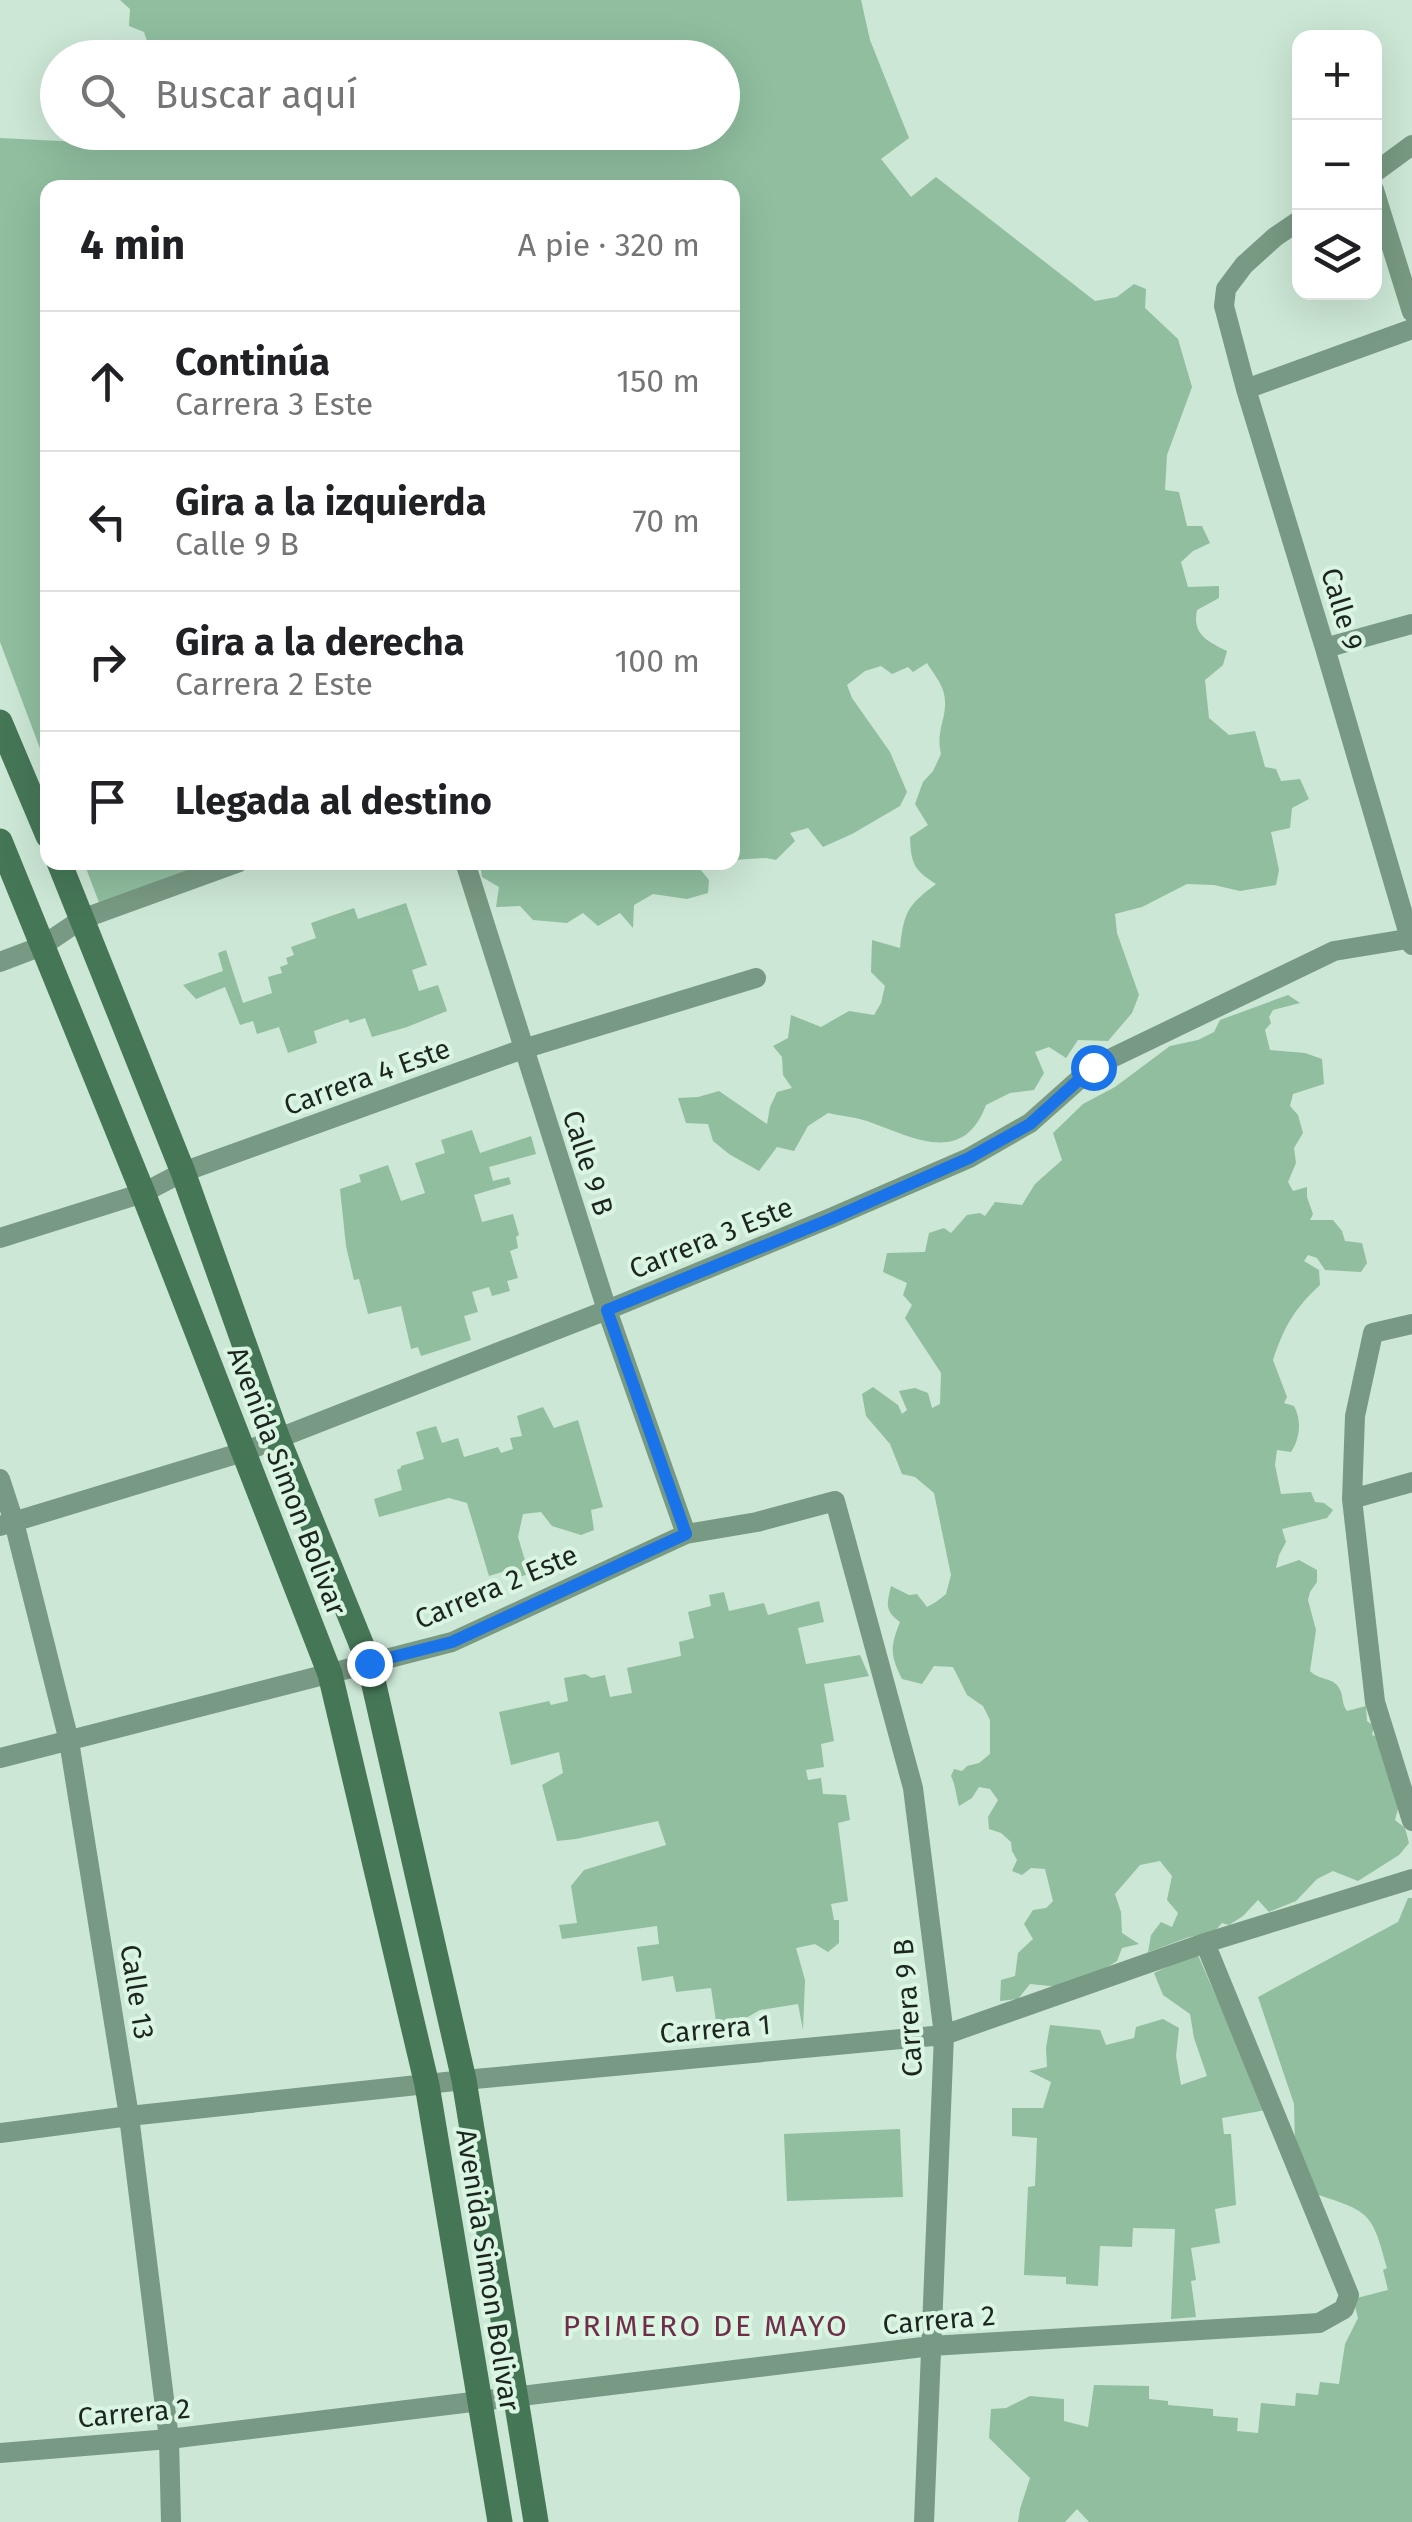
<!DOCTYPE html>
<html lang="es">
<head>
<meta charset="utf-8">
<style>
	:root { --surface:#fff; --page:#f2f2f2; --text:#202124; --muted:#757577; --line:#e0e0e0 }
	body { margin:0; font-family:"Fira Sans",sans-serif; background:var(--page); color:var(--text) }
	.controls { position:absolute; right:30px; top:30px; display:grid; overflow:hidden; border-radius:20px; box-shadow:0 10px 40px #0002 }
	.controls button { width:90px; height:90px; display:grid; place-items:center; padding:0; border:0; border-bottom:2px solid var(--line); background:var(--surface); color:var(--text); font:50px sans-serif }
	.stop { position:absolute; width:30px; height:30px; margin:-22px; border:8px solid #1a73e8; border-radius:50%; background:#fff }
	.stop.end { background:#1a73e8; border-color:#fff; box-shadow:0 2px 10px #0008 }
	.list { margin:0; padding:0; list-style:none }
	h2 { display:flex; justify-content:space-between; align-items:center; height:130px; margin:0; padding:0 40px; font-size:42px }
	h2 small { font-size:32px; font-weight:400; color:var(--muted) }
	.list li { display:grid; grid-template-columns:65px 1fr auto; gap:30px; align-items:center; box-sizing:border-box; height:140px; padding:0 40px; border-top:2px solid var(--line) }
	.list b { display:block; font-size:38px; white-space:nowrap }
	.list p { margin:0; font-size:32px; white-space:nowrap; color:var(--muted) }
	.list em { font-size:32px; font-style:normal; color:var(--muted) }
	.icon { flex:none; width:55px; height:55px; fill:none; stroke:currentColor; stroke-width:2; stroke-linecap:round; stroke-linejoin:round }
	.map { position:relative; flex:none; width:1412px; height:2522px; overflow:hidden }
	.search { position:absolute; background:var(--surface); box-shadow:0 10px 40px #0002; left:40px; top:40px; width:700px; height:110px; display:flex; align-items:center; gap:25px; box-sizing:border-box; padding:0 35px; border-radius:55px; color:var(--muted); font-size:38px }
	.panel { position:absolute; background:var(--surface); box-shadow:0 10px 40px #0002; left:40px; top:180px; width:700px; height:690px; border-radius:20px }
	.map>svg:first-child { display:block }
</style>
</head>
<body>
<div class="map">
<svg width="1412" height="2522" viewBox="0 0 1412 2522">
	<rect width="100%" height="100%" fill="#cce7d5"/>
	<!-- green -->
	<path fill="#90be9f" d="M 120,0 L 861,0 L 870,40 L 909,138 L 881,159 L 911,197 L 936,177 L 1095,301 L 1117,297 L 1134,284 L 1146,289 L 1145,308 L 1178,339 L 1192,387 L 1167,455 L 1165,490 L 1179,492 L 1187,526 L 1202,526 L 1210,543 L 1193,551 L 1181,562 L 1188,587 L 1219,586 L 1219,598 L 1197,610 C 1192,634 1207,641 1227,651 L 1223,665 L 1205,680 L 1209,718 L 1229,735 L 1255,731 L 1265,767 L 1276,769 L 1281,781 L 1300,779 L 1309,799 L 1292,808 L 1290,828 L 1271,832 L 1279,870 L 1276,885 L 1240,891 L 1214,885 L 1187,884 L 1142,907 L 1115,914 L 1117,933 L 1139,995 L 1132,1013 L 1108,1041 L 1078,1040 L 1066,1058 L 1049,1047 L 1035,1052 L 1044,1073 L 1034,1090 L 1010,1093 L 986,1105 C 963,1167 912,1137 867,1121 C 855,1117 841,1116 828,1113 L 808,1126 L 794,1151 L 777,1147 L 759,1171 L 729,1154 L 713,1141 L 708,1124 L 686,1123 L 678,1098 L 698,1097 L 719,1091 L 767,1124 L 770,1107 L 777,1092 L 792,1088 L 783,1075 L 782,1057 L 773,1046 L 788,1038 L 791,1015 L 821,1027 L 849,1011 L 874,1015 L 881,1003 L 885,986 L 871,972 L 872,940 L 900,948 C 904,912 907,906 936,884 C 914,870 911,864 910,837 L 928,825 L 915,804 L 923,782 L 933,771 L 941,754 C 935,729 949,716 944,694 C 942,683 933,673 927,663 L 913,672 L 908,667 L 892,674 L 881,666 L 865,671 L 847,685 L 852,698 L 890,752 L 907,792 L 900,806 L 852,834 L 823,847 L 808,828 L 790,833 L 795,841 L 776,860 L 766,858 L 733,860 L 732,188 L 48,188 L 47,767 L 0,642 L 0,138 L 160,146 L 169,132 L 722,132 L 722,58 L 158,57 L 149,47 L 144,32 L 129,26 L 130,9 Z
		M 84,863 L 207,863 L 100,905 Z
		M 480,863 L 698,863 L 700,869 L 709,880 L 708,893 L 687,899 L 653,894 L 634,905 L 633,928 L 620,913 L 598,926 L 583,913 L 567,923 L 533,920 L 520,906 L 496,907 L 499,887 L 482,877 Z
		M 406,903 L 427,965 L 412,970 L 419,991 L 438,985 L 447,1011 L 407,1027 L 372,1037 L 365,1018 L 350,1023 L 348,1019 L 314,1031 L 317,1043 L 288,1053 L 279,1027 L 257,1034 L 253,1021 L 240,1025 L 225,987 L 196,999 L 183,985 L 223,971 L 218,953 L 226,950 L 243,1003 L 272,993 L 268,977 L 282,973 L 280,967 L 288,964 L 286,958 L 294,955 L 291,947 L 316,938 L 311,923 L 354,908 L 358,919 Z
		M 1288,995 L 1300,1003 L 1273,1010 L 1269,1017 L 1271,1023 L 1265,1030 L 1270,1050 L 1305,1053 L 1322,1059 L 1324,1084 L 1293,1094 L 1290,1106 L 1298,1115 L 1303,1133 L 1294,1148 L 1296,1163 L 1288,1182 L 1293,1191 L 1307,1187 L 1307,1197 L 1313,1214 L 1310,1220 L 1333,1220 L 1342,1231 L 1345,1241 L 1362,1243 L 1367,1263 L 1361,1272 L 1325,1270 L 1317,1258 L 1308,1255 L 1304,1261 L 1319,1270 L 1320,1285 C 1294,1309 1284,1327 1273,1360 L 1287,1397 L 1284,1403 L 1294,1406 C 1302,1421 1300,1438 1291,1452 L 1277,1450 L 1275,1465 L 1281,1494 L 1311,1492 L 1315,1502 L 1324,1503 L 1333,1510 L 1327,1518 L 1282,1529 L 1286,1542 L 1279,1555 L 1276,1568 L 1299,1560 L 1317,1570 L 1317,1582 L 1310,1592 L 1308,1600 L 1316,1630 L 1310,1671 C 1320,1681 1333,1677 1339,1688 C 1344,1696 1341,1703 1347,1711 L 1366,1706 L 1367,1721 L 1374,1726 L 1372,1735 L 1380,1738 L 1399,1805 L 1395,1820 L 1405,1828 L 1409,1843 L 1399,1855 L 1358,1881 L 1333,1871 L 1317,1879 L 1296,1901 L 1269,1912 L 1258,1900 L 1243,1916 L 1229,1925 L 1222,1923 L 1213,1933 C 1189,1934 1171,1945 1148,1952 L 1151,1935 L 1161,1922 L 1172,1927 L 1178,1913 L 1167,1900 L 1172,1876 L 1160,1861 L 1140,1865 L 1115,1894 L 1121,1912 L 1122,1933 L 1139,1944 L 1122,1948 L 1117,1961 L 1096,1974 L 1060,1987 L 1030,1984 L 1018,1999 L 1000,2001 L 1001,1980 L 1015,1976 L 1018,1953 L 1033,1939 L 1024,1924 L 1033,1910 L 1046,1908 L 1053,1901 L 1045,1869 L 1031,1868 L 1022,1875 L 1012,1871 L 1017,1860 L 1012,1851 L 1011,1842 L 1001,1833 L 989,1829 L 988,1817 L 998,1800 L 990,1789 L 979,1787 L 972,1798 L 959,1806 C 956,1796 956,1786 951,1776 L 954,1769 L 962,1771 L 967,1766 L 979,1763 L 990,1754 L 990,1720 L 983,1706 L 967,1695 L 953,1667 L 934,1666 L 922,1684 L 902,1679 C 890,1655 890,1647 900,1622 C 884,1610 887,1604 891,1586 L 909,1595 L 917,1594 L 927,1607 L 936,1602 L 946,1594 L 951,1575 L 934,1493 L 915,1477 L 902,1474 L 890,1444 L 866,1416 L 862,1394 L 873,1387 L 898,1405 L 902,1414 L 907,1410 L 899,1391 L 915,1388 L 928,1393 L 932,1408 L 940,1404 L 941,1373 L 905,1318 L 912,1305 L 903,1295 L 907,1283 L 883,1272 L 887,1253 L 925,1252 L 929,1233 L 944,1228 L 951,1233 L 967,1215 L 980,1213 L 985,1216 L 995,1202 L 1022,1205 L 1035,1184 L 1062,1160 L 1053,1133 L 1083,1104 L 1115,1087 L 1170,1046 L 1198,1040 L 1214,1032 L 1220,1020 Z
		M 472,1130 L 480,1153 L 531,1136 L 536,1154 L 489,1167 L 493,1181 L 509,1177 L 511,1184 L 474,1195 L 482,1222 L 513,1214 L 519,1235 L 516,1237 L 518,1248 L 510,1251 L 518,1278 L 507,1281 L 510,1291 L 492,1296 L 489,1287 L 472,1292 L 478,1312 L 464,1316 L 471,1340 L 421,1356 L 418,1347 L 411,1349 L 401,1306 L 368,1314 L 359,1279 L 354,1280 L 346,1246 L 340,1189 L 361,1182 L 359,1175 L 388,1165 L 401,1201 L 425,1193 L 415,1163 L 445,1153 L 441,1140 Z
		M 543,1407 L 554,1428 L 578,1420 L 603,1507 L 591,1510 L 594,1530 L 581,1535 L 552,1526 L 541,1512 L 523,1514 L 518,1537 L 529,1574 L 508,1580 L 505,1571 L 489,1576 L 467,1503 L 449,1498 L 379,1517 L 374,1499 L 402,1490 L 397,1470 L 401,1468 L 401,1466 L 424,1459 L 416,1432 L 436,1426 L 442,1443 L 458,1438 L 464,1457 L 498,1447 L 501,1453 L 513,1449 L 510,1438 L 522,1436 L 517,1416 Z
		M 724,1592 L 729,1611 L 764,1603 L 768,1615 L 819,1601 L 824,1622 L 798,1628 L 806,1664 L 860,1655 L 869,1676 L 824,1684 L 834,1741 L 821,1744 L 824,1767 L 806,1770 L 808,1780 L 821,1778 L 823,1794 L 846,1795 L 850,1820 L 838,1823 L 848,1901 L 831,1904 L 834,1920 L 839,1920 L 839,1943 L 828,1952 L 815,1944 L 796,1948 L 805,1980 L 803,2030 L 798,2004 L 760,2010 L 718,2034 L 711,1988 L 676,1992 L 673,1976 L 642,1981 L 637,1947 L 659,1944 L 657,1926 L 562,1939 L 559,1925 L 577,1923 L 571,1886 L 584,1870 L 666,1845 L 658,1821 L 576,1839 L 557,1841 L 542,1785 L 563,1773 L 559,1752 L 511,1765 L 499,1712 L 549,1701 L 551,1705 L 568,1701 L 564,1678 L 585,1674 L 592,1678 L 605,1675 L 610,1697 L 632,1693 L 627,1668 L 681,1656 L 679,1642 L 694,1638 L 688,1612 L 711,1606 L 709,1595 Z
		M 1408,1898 L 1412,1898 L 1412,2522 L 1089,2522 L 1077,2509 L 1065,2522 L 1018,2522 L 1020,2509 L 1030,2478 L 989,2438 L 991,2409 L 1006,2408 L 1030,2396 L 1064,2399 L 1064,2421 L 1088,2427 L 1094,2385 L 1149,2386 L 1149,2399 L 1168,2401 L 1168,2405 L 1213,2409 L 1213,2416 L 1238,2418 L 1237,2431 L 1258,2433 L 1261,2403 L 1295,2406 L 1296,2393 L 1318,2395 L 1320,2382 L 1339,2384 L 1345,2344 L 1358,2318 L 1353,2299 L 1388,2290 L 1383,2270 L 1387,2268 C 1372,2212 1370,2212 1316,2194 L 1295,2144 L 1294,2104 L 1258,1997 L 1398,1922 Z
		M 1197,1953 L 1266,2110 L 1222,2118 L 1224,2134 L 1231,2134 L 1236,2205 L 1215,2209 L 1220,2243 L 1191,2248 L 1196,2280 L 1191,2281 L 1196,2317 L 1171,2319 L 1175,2229 L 1133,2228 L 1132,2247 L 1100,2246 L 1098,2286 L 1066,2284 L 1066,2277 L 1024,2275 L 1028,2187 L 1035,2186 L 1037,2138 L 1012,2136 L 1012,2108 L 1043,2108 L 1051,2082 L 1029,2071 L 1047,2067 L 1046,2048 L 1050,2025 L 1100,2030 L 1106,2045 L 1134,2038 L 1136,2027 L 1163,2019 L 1179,2028 L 1176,2056 L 1181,2085 L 1207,2076 L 1194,2038 L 1190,2014 L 1163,1995 L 1154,1973 Z
		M 900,2129 L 903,2197 L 787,2201 L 784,2134 Z"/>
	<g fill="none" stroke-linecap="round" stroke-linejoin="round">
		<!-- street -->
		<path stroke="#789983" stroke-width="20" d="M 1374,173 L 1412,145
			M 1374,190 L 1412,312
			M 1300,220 L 1275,237 L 1244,265 L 1226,289 L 1224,306 L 1246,389 L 1325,648 L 1412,945
			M 1246,389 L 1412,329
			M 1325,648 L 1412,624
			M 465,862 L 607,1310 L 686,1534
			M 0,962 L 42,946 L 82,919 L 239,862
			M 0,1238 L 143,1193 L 183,1172 L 523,1049 L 756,978
			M 1412,1324 L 1373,1333 L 1355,1416 L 1352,1499 L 1375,1702 L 1412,1821
			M 0,1479 L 14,1522 L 69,1741 L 129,2116 L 169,2439 L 171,2522
			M 1352,1499 L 1412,1482
			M 0,1526 L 243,1452 L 607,1310 L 833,1217 L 969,1158 L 1030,1123 L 1093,1067 L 1334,951 L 1412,938
			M 0,1758 L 452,1642 L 686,1534 L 757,1522 L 835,1501 L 913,1788 L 944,2035 L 924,2522
			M 0,2133 L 129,2116 L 464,2080 L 944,2035 L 1205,1943 L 1412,1879
			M 0,2453 L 169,2439 L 931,2346 L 1319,2323 L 1344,2309 L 1349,2295 L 1205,1943"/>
		<!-- secondary -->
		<path stroke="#457757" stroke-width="25" d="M 0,722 L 48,836
			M 0,841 L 143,1193 L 330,1674 L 427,2085 L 500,2522
			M 59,862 L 183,1172 L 278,1439 L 369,1663 L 464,2080 L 536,2522"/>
	</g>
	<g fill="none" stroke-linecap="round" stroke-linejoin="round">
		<!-- route -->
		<path stroke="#1a73e8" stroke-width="12" d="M 369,1663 L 452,1642 L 686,1534 L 607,1310 L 833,1218 L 969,1158 L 1030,1124 L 1093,1067"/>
	</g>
	<g text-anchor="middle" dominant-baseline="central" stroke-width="8" stroke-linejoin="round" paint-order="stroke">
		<!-- street labels -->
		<g font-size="28" fill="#1c261f" stroke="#daf5e2">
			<text transform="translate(1342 609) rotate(73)">Calle 9</text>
			<text transform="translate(367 1077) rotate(-20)">Carrera 4 Este</text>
			<text transform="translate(588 1163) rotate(72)">Calle 9 B</text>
			<text transform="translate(711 1238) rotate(-22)">Carrera 3 Este</text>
			<text transform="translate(287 1481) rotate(69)">Avenida Simon Bolivar</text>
			<text transform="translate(496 1587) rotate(-23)">Carrera 2 Este</text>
			<text transform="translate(137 1992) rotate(81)">Calle 13</text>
			<text transform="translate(908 2008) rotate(-94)">Carrera 9 B</text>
			<text transform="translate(715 2029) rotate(-5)">Carrera 1</text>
			<text transform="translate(488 2270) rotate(81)">Avenida Simon Bolivar</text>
			<text transform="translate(939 2320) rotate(-5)">Carrera 2</text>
			<text transform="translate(134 2413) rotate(-5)">Carrera 2</text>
		</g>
		<!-- neighbourhood labels -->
		<g font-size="30" letter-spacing="2.5" fill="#702e4b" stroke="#daf5e2">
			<text x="706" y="2326">PRIMERO DE MAYO</text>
		</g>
	</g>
</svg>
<div class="controls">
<button>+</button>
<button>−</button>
<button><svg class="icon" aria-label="layers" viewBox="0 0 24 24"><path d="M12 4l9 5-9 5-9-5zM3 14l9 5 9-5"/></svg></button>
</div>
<div class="stop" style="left:1093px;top:1067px"></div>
<div class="stop end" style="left:369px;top:1663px"></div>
<div class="search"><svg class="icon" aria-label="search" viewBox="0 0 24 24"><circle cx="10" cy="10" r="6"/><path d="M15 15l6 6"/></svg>Buscar aquí</div>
<section class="panel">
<h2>4 min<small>A pie · 320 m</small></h2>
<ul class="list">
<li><svg class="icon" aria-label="ahead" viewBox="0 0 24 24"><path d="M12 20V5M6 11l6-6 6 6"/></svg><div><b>Continúa</b><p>Carrera 3 Este</p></div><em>150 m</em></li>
<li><svg class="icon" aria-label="left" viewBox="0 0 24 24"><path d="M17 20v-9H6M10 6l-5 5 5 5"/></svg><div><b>Gira a la izquierda</b><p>Calle 9 B</p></div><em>70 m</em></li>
<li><svg class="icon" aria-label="right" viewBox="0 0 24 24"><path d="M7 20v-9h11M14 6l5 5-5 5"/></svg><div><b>Gira a la derecha</b><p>Carrera 2 Este</p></div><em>100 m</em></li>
<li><svg class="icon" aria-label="arrive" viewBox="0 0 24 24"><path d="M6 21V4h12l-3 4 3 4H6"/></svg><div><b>Llegada al destino</b></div></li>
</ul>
</section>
</div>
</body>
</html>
